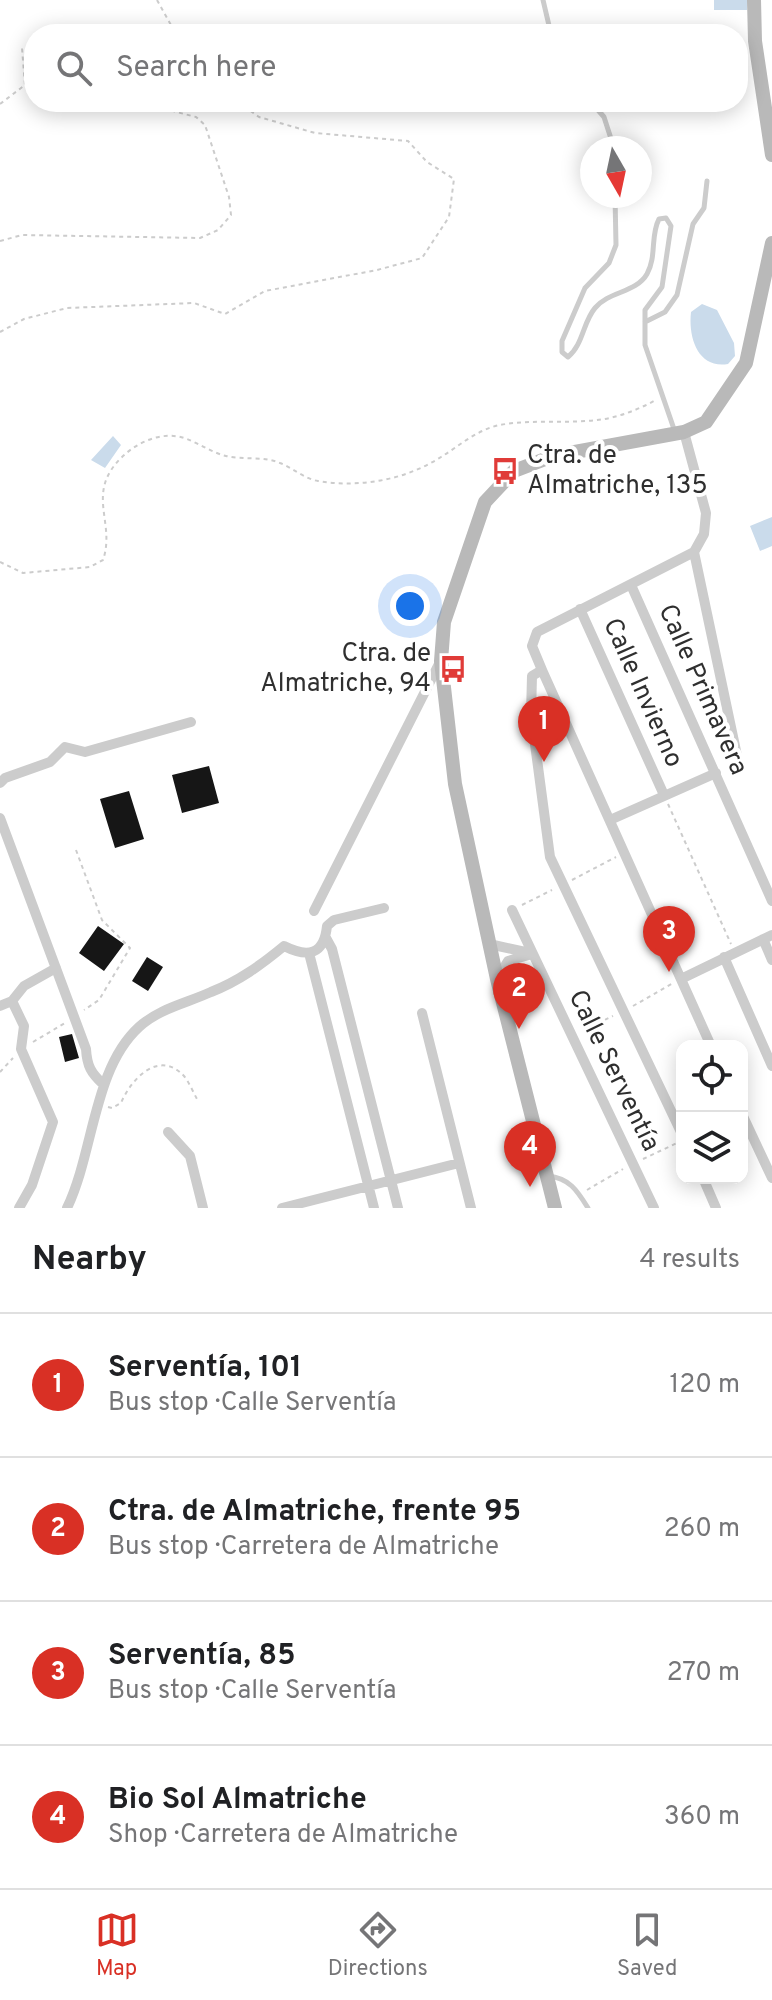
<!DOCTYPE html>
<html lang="en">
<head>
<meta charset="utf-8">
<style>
	:root { --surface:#fff; --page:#f2f2f2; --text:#202124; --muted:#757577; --line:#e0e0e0; --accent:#d93025 }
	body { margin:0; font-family:Overpass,sans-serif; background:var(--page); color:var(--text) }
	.controls { position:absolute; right:24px; bottom:24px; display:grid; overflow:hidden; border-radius:16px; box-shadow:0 4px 20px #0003 }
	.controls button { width:72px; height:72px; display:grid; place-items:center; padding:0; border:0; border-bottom:2px solid var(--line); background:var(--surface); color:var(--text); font:40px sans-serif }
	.compass { position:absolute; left:580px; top:136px; width:72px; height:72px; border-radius:50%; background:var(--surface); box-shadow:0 4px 20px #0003; rotate:171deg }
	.you { position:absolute; left:410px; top:606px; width:28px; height:28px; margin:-20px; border:6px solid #fff; border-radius:50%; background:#1a73e8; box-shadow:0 0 0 12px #1a73e833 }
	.badge { display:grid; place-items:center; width:52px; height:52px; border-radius:50%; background:var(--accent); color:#fff; font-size:26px; font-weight:700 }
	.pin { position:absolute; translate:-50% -66px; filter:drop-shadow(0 2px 4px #0008) }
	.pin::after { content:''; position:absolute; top:42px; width:28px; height:24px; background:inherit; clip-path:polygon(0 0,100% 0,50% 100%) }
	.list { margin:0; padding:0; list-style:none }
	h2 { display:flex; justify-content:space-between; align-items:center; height:104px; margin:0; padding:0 32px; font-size:34px }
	h2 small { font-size:26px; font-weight:400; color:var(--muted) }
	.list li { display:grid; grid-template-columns:52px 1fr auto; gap:24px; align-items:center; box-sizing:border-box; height:144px; padding:0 32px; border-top:2px solid var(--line) }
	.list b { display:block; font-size:30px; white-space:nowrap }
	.list p { margin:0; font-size:26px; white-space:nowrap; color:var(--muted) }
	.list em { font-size:26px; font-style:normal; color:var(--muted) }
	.icon { flex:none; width:44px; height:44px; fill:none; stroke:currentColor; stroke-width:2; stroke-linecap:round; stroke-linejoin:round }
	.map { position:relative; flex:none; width:772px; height:1208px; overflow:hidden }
	.search { position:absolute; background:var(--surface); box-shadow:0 4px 20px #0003; left:24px; right:24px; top:24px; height:88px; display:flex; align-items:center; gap:20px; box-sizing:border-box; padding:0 28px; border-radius:32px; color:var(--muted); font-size:30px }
	.sheet { height:680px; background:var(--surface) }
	nav { display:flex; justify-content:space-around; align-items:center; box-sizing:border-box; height:112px; border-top:2px solid var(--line); background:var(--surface); font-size:22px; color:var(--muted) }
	nav a { display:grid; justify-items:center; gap:4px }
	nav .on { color:var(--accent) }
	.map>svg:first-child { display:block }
</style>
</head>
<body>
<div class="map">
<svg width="772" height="1208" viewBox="0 0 772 1208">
	<rect width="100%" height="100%" fill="#fff"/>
	<!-- water -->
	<path fill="#cadbeb" d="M 714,0 L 748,0 L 747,10 L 714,10 Z
		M 702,304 L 717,310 L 734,343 L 735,356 L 728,364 C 698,369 688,338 691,312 Z
		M 113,436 L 121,445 L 105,468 L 91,460 Z
		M 772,517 L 772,546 L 760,551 L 750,526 Z"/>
	<!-- building -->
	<path fill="#161616" d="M 209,766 L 219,803 L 182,813 L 172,775 Z
		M 129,791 L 144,839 L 115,848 L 100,799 Z
		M 98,926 L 124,944 L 104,971 L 79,953 Z
		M 147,957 L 163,967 L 148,991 L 132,981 Z
		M 72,1034 L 79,1058 L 65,1062 L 59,1037 Z"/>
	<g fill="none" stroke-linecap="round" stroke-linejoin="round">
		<!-- path -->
		<path stroke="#ccc" stroke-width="2" stroke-dasharray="4 4" stroke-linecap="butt" d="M 157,0 L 176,34
			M 26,85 L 34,86
			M 0,104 L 25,85 L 22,48
			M 0,241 L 22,235 L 200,238 L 218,230 L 231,215 L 229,197 L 205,125 L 196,117 L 138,102
			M 0,332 L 24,319 L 67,308 L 194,303 L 225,314 L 265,291 L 377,270 L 422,258 L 449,217 L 454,179 L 427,162 L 408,141 L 315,133 L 259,117 L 238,102
			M 0,562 L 23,573 L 90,567 L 103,560 C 116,522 85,494 121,458 C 138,441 164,430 187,439 C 200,444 213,453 226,456 C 243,460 264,456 280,463 C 293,468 305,479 318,481 C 360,488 405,480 441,457 C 459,446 478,429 500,425 C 531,419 565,424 597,420 C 617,418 637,410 654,401
			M 668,804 L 731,944
			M 76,850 L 102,920 L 130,948 L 99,1000 L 84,1010
			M 572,880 L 616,857
			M 522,905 L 552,890
			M 633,1006 L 673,983
			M 583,1030 L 613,1016
			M 33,1042 L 65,1023
			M 0,1072 L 13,1058
			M 108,1107 L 112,1108 L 121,1103 C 131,1079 159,1049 184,1076 C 189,1082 193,1092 197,1099
			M 643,1159 L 677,1143
			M 587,1190 L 623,1169"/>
		<!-- service -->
		<path stroke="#ccc" stroke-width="5" d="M 543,0 L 551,34
			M 591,102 L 604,117 L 614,148
			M 615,196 L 616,245 L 609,263 L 585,288 L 562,341 L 562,352 L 568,357 C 583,345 583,322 595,308 C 609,291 636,293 647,274 C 657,256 650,236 659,219 L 666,218 L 671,226 L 662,287 L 645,310 L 645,345 L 675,432
			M 645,322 L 665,312 L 677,295 L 693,224 L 704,208 L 707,181
			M 548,1176 C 569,1178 577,1190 588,1208"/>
		<!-- minor -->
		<path stroke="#ccc" stroke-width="10" d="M 694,552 L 739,765
			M 631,585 L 772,901
			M 580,609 L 664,795
			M 542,670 L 532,646 L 537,632 L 694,552 L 704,534 L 706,513 L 684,432
			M 0,783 L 5,778 L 50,762 L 65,747 L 85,752 L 191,722
			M 0,818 L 86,1049 C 87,1066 91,1073 103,1084
			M 610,820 L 716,773
			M 512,910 L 654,1208
			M 314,911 L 440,662
			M 326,938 L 332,949 L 398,1208
			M 763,939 L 772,960
			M 489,944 L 530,953
			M 309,953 L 374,1208
			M 724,957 L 772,1066
			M 497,979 L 508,961 L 532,954
			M 681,979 L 772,935
			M 12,1001 L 24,1026 L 21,1049 L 53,1122 L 32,1185 L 19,1208
			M 0,1006 L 12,1001 L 24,986 L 56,968
			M 422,1013 L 471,1208
			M 742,1114 L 772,1178
			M 168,1132 L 190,1156 L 203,1208
			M 682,1134 L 550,857 L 531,714 L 532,676 L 542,670 L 711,1046
			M 703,1178 L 716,1208
			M 67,1208 C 94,1152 93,1069 139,1027 C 160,1008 187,1003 211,992 C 239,981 261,965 284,946 C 308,958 324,955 327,926 L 334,920 L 384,908
			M 282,1208 L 459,1163"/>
		<!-- secondary -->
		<path stroke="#b9b9b9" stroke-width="14" d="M 754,0 L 755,41 L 772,155
			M 555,1208 L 497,979 L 455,784 L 441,661 L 444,622 L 485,502 L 514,471 L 553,456 L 684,432 L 706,422 L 746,363 L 772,243"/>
	</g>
	<!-- icons -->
	<defs>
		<g id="bus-bare" transform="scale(2.16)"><path d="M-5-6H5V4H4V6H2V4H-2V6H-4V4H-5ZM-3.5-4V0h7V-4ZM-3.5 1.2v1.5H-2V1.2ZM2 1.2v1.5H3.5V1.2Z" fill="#e03b38" stroke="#fff" stroke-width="2.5" paint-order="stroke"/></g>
	</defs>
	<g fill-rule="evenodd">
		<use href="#bus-bare" x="505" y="471"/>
		<use href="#bus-bare" x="453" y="669"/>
	</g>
	<g text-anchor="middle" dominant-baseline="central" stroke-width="8" stroke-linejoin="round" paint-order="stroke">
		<!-- poi labels -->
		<g font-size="26" fill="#2f2f2f" stroke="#fff" text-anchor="start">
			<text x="527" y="456">Ctra. de<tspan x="527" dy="30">Almatriche, 135</tspan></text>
			<text x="431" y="654" text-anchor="end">Ctra. de<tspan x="431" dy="30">Almatriche, 94</tspan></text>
		</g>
		<!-- street labels -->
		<g font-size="26" fill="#2f2f2f" stroke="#fff">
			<text transform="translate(702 690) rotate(66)">Calle Primavera</text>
			<text transform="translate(642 693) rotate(66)">Calle Invierno</text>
			<text transform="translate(613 1071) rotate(64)">Calle Serventía</text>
		</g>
	</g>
</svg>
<div class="controls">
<button><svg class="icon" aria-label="locate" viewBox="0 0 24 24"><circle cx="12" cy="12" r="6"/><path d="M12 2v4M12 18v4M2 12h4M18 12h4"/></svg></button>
<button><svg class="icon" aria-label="layers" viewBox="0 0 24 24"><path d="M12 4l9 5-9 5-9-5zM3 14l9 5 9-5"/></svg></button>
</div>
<svg class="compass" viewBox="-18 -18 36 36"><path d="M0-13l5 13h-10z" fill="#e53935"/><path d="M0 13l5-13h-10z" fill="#757577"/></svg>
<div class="you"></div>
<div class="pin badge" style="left:544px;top:762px">1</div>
<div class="pin badge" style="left:519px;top:1029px">2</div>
<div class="pin badge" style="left:669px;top:972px">3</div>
<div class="pin badge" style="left:530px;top:1187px">4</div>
<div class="search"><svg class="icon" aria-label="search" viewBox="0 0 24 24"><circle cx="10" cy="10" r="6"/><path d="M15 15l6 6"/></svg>Search here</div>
</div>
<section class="sheet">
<h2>Nearby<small>4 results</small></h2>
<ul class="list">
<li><span class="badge">1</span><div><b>Serventía, 101</b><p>Bus stop · Calle Serventía</p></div><em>120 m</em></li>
<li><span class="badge">2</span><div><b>Ctra. de Almatriche, frente 95</b><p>Bus stop · Carretera de Almatriche</p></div><em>260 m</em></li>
<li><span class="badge">3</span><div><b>Serventía, 85</b><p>Bus stop · Calle Serventía</p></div><em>270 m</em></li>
<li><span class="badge">4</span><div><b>Bio Sol Almatriche</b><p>Shop · Carretera de Almatriche</p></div><em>360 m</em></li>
</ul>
</section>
<nav>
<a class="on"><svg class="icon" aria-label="map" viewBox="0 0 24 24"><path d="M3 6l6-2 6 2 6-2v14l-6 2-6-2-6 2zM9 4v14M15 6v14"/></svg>Map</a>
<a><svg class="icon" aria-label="directions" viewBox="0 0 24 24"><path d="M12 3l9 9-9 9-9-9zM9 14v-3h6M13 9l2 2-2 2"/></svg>Directions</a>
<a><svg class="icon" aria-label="saved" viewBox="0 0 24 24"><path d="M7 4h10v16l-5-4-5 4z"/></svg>Saved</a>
</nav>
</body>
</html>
